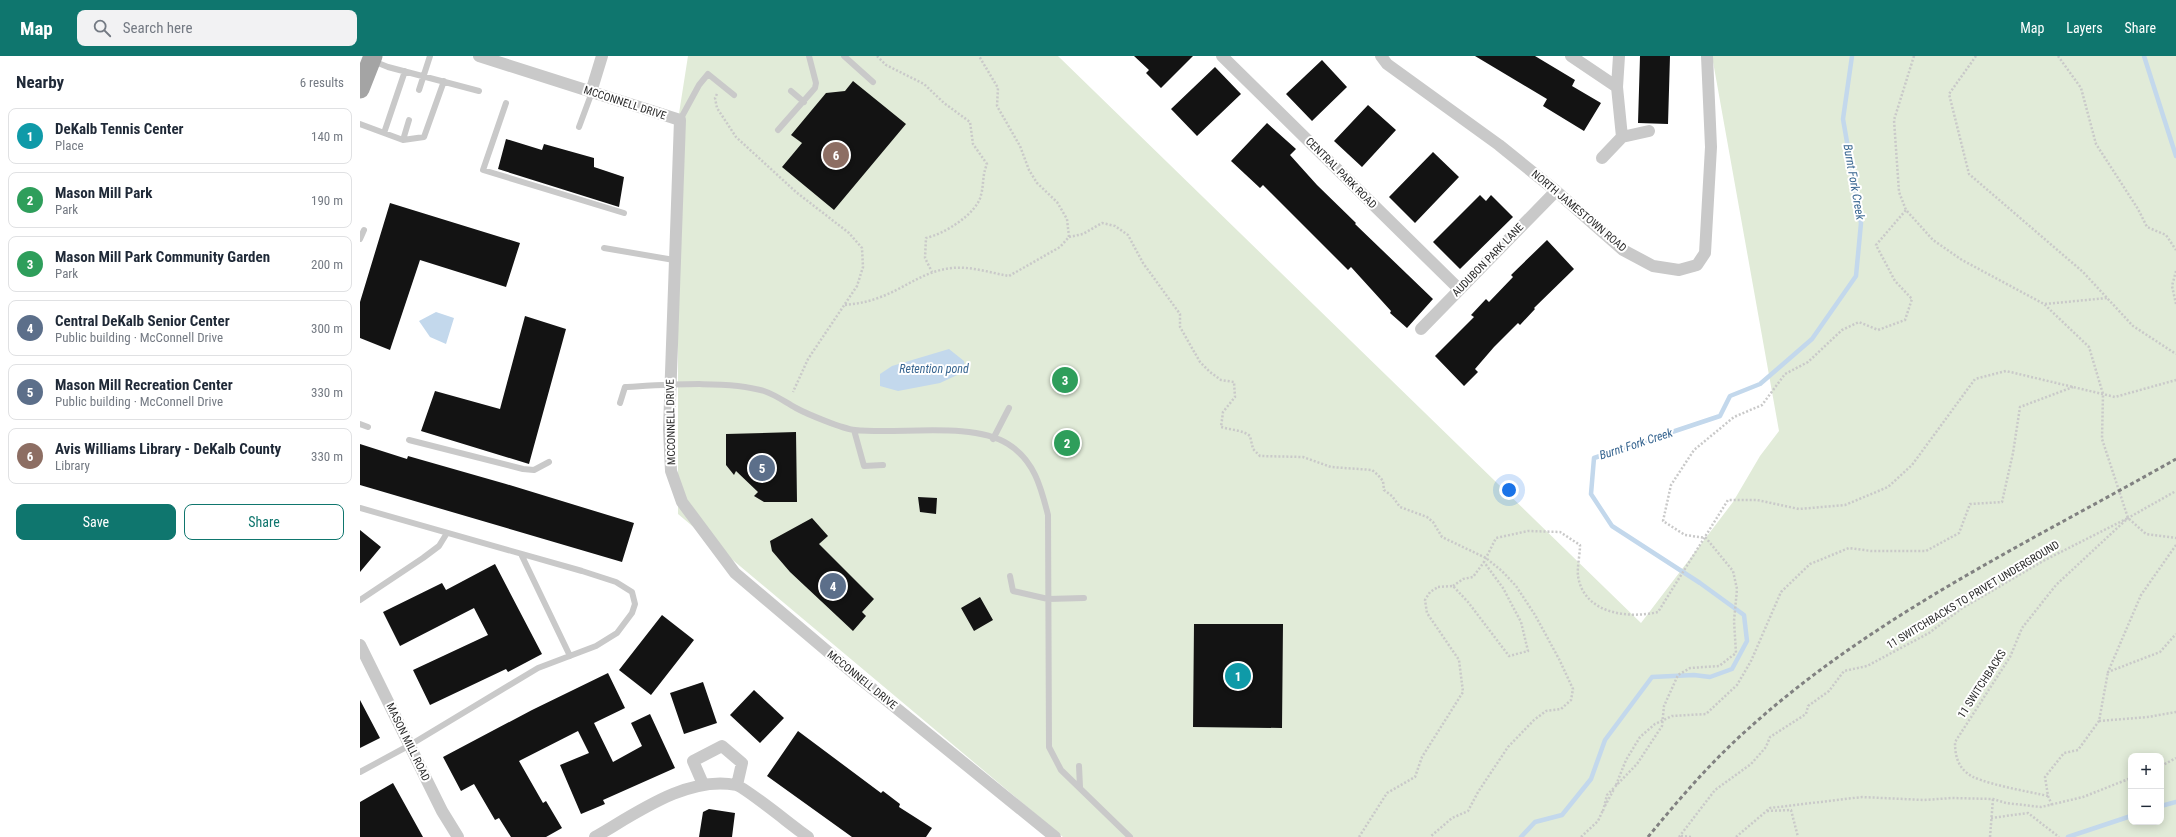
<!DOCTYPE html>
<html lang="en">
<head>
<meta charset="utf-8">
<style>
	:root { --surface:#fff; --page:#f2f2f3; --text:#1f2937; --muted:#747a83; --line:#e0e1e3; --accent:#0f766e }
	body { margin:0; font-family:"Roboto Condensed",sans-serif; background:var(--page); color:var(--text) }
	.controls { position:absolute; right:12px; bottom:12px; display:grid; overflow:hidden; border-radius:8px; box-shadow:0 2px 10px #0003 }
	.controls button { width:36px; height:36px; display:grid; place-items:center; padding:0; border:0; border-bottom:1px solid var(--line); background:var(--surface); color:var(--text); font:20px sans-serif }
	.you { position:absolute; left:1149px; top:434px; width:14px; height:14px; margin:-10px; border:3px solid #fff; border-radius:50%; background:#1a73e8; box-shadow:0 0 0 6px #1a73e833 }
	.badge { display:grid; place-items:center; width:26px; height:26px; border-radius:50%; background:var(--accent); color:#fff; font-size:13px; font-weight:700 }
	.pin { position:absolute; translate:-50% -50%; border:2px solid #fff; box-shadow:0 1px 4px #0006 }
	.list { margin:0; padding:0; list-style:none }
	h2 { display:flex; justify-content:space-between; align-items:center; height:52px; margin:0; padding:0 16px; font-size:17px }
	h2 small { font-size:13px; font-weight:400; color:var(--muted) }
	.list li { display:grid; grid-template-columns:26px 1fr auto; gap:12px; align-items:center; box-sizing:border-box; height:56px; margin:0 8px 8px; padding:0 8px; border:1px solid var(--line); border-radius:8px }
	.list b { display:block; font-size:15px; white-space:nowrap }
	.list p { margin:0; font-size:13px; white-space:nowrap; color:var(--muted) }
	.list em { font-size:13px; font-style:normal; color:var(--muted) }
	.actions { display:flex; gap:8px; padding:12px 16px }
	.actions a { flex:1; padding:9px 0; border:1px solid var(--accent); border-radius:8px; text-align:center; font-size:14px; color:var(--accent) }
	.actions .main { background:var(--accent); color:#fff }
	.icon { flex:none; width:22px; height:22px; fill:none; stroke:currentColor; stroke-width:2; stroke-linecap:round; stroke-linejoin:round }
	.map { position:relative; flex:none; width:1816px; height:781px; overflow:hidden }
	header { display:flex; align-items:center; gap:24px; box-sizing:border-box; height:56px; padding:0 20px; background:var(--accent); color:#fff }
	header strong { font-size:19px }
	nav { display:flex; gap:22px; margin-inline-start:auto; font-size:14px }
	.search { width:280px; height:36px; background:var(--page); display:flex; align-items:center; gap:10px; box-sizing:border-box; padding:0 14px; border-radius:8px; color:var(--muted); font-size:15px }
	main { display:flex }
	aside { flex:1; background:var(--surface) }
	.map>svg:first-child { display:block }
</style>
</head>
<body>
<header>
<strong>Map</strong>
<div class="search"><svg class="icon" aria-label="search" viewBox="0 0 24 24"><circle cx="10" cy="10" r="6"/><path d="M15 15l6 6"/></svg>Search here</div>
<nav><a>Map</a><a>Layers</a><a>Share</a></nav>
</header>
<main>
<aside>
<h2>Nearby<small>6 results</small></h2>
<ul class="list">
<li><span class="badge" style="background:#0f9aa8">1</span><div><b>DeKalb Tennis Center</b><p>Place</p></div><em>140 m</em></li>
<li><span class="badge" style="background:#2e9e5b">2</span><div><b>Mason Mill Park</b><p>Park</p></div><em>190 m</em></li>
<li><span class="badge" style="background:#2e9e5b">3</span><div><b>Mason Mill Park Community Garden</b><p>Park</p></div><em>200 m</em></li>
<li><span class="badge" style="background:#5c6f8a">4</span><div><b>Central DeKalb Senior Center</b><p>Public building · McConnell Drive</p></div><em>300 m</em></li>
<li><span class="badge" style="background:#5c6f8a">5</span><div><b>Mason Mill Recreation Center</b><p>Public building · McConnell Drive</p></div><em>330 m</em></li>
<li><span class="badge" style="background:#8d6e63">6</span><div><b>Avis Williams Library - DeKalb County</b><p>Library</p></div><em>330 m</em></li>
</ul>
<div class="actions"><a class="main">Save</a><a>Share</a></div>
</aside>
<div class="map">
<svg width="1816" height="781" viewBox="0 0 1816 781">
	<rect width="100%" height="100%" fill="#fff"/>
	<!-- green -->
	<path fill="#e1ebd8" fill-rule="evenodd" d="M 328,0 L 698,0 L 1281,567 L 1373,446 L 1400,400 L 1419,375 L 1352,0 L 1816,0 L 1816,781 L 703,781 L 318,458 L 318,64 ZM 1771,700 L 1801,700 L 1801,766 L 1771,766 Z"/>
	<!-- water -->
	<path fill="#c3d8ec" d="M 76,256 L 94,262 L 86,288 L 70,281 L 59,265 Z
		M 589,293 L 604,305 L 606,315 L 580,327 L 538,335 L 520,330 L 520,318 L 532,310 Z"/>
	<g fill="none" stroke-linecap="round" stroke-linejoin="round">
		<!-- stream -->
		<path stroke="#c3d8ec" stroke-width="4.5" d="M 1784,0 L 1816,100
			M 1801,750 L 1816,746
			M 1161,781 L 1175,766 L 1202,759 L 1231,723 L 1245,684 L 1292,621 L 1334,619 L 1350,621 L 1372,613 L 1387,585 L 1384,559 L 1340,527 L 1252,470 L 1231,438 L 1234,402 L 1360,360 L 1370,340 L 1400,328 L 1452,283 L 1496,220 L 1501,167 L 1483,63 L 1492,0
			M 1708,781 L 1771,760"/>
	</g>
	<!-- building -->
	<path fill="#131313" d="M 774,0 L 833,0 L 801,32 L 786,17 L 789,14 Z
		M 1115,0 L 1175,0 L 1215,24 L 1212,30 L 1241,47 L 1224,75 L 1183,50 L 1187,43 Z
		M 1280,0 L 1310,0 L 1308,68 L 1278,67 Z
		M 962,4 L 987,31 L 952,65 L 926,38 Z
		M 855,11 L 881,38 L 837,80 L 811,53 Z
		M 493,25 L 546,68 L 474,154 L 422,111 L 442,87 L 431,79 L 466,37 L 485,35 Z
		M 1008,49 L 1036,74 L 1002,111 L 974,85 Z
		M 907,67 L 936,93 L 930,99 L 957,129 L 996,167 L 995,168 L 1073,243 L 1047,272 L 1030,257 L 1031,255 L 991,211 L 988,214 L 903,129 L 900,132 L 871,105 Z
		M 146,83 L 182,94 L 184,88 L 234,102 L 234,111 L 264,121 L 259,151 L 138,113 Z
		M 1073,96 L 1099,121 L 1055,167 L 1029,141 Z
		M 1120,139 L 1126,145 L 1131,139 L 1153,161 L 1100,213 L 1073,186 Z
		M 30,147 L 160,187 L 146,231 L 60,204 L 30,294 L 0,282 L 0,246 Z
		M 1187,184 L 1214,213 L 1174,252 L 1175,253 L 1160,269 L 1158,267 L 1134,291 L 1115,313 L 1118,316 L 1104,330 L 1075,300 L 1114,261 L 1111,259 L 1126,243 L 1129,246 L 1153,221 L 1151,219 Z
		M 165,260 L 206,273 L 169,408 L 61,375 L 75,335 L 140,353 Z
		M 436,376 L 437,446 L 404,446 L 394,440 L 398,436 L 376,415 L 374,419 L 366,409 L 366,378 Z
		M 0,388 L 47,403 L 48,400 L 146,428 L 274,467 L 262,506 L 0,429 Z
		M 558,441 L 577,442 L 576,458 L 560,456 Z
		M 452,462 L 468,480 L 459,488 L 514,543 L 502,556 L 506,560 L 493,575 L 430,516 L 412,495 L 410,485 Z
		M 0,474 L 21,491 L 0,516 Z
		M 135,508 L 182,598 L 148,616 L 146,613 L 70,649 L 53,614 L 128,579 L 114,552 L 40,590 L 23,556 L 82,527 L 86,534 Z
		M 620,541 L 633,564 L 614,575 L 601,552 Z
		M 302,559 L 334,584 L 291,639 L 259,614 Z
		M 834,568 L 923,568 L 922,672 L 833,671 Z
		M 248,617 L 265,652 L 234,667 L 253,706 L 282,690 L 271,667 L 290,658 L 315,712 L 243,744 L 245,748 L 221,758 L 200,709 L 229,697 L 218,675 L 159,705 L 183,747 L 186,745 L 202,772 L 186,781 L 151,781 L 139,762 L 135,764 L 114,728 L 101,735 L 83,701 L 172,654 Z
		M 343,626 L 357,667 L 324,678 L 310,637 Z
		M 394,634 L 424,662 L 400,687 L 370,659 Z
		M 0,644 L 20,682 L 0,692 Z
		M 438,675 L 521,737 L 523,735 L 540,748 L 539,751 L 572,772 L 566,781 L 492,781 L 407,720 Z
		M 33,727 L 63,781 L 0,781 L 0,746 Z
		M 349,753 L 375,757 L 372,781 L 339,781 L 343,756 Z"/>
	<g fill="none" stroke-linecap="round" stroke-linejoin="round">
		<!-- path -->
		<path stroke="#c9c9c9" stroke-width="2.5" stroke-dasharray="2 2" stroke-linecap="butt" d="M 517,0 L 526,9 L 564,28 L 584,47 L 610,66 L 613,88 L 627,108 C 622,120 624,128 621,139 C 617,158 584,178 566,182 L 565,202 L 572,216
			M 1554,0 L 1534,64 L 1539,136 L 1546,154 L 1573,184 L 1602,204 L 1684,248 L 1729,291 L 1743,338 L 1742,383 L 1768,462 L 1786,478 L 1816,482
			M 1616,0 L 1589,38 L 1609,118 L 1723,216 L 1773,270 L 1816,298
			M 1698,0 L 1721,32 L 1736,88 L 1778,153 L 1787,171 L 1806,179 L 1816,194
			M 357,38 L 355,42 L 357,52 L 376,81 L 436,136 L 489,177 L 502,192 L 503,211 L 497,230 L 448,303 L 433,336
			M 709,181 L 723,178 L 742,167 L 755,170 L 768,179 L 783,207 L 820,258 L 820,271 L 840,306 L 850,316 L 861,324 L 874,326 L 875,341 L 863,356 L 861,371 C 871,374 883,374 890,380 L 893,393 L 900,400 L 943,401 L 971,411 L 1012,414 L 1018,419 L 1023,425 L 1024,434 L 1032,440 L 1040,451 L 1067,461 L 1073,466 L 1082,481 L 1126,502 L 1142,515 L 1156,530 L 1175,559 L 1199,603 L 1213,633 L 1211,644 L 1201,653 L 1186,655 L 1174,664 L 1148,691 L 1118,736 L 1108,755 L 1092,762 L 1070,781
			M 1816,215 L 1812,230 L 1816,248
			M 1685,248 L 1747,242
			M 485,249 C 496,248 507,246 518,242 C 544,233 563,215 592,212 C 611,210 631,217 649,220 L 700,191 L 709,181 L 707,163 L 697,146 L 677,127 L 669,114 L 660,90 L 637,50 L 638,32 L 619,0
			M 1816,489 L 1781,539 L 1748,616 L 1800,596 L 1816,578
			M 1093,530 L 1103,523 L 1113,521 L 1124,506
			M 1739,665 L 1788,661 L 1816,656
			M 1801,710 L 1816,702
			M 1256,729 L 1266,704 L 1280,681 L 1295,668 L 1312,660 L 1346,658 L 1377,629 L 1391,605 L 1421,536 L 1450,508 L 1489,492 L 1511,495 L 1566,495 L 1599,477 L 1610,448 L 1642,446 L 1653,397 L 1660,351 L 1713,331
			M 1688,740 C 1671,736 1617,727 1607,717 C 1597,709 1595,698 1595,686 L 1650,601 L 1662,572 L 1696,529 L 1768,462 L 1816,435
			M 1692,749 L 1688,740 L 1685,721 L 1704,697 L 1718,694 L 1739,665 L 1748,616
			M 1245,750 L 1254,733
			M 1243,755 L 1247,739 L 1277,708 L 1302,670 L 1304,650 L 1318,619 L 1330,612 L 1359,610 L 1376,597 L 1374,565 L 1377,533 L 1373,515 L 1346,482 L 1325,479 L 1303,465 L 1311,429 L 1334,394 L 1374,361 L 1402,349 L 1425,318 L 1448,306 L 1482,274 L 1499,266 L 1518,274 L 1545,264 L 1552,243 L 1535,225 L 1516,189 L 1546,154
			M 1407,755 L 1431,754 L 1438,781
			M 1631,762 L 1668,757 L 1699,781
			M 1321,780 L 1332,781
			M 999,781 L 1027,737 L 1055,721 L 1062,701 L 1103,636 L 1099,604 L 1067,557 L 1065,544 L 1070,536 L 1078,531
			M 1221,781 L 1238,765 L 1243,754
			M 1319,781 L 1355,734 L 1391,708 L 1406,691 L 1410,681 L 1446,658 L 1448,650 L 1469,635 L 1484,615 L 1507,610 L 1569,577 L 1601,553 L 1683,505 L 1768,462
			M 1376,781 L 1410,752 L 1502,741 L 1564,744 L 1592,742 L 1633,743 L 1646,747 L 1681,751 L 1723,741 L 1771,722
			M 1630,781 L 1633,743"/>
		<!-- service -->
		<path stroke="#c9c9c9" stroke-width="6" d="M 484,0 L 513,26
			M 13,5 L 28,11 L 119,35
			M 59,34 L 70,0
			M 431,35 L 444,46
			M 146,47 L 123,114 L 264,157
			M 320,64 L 339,29 L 348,18 L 374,39
			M 0,68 L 43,84 L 64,81 L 84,25
			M 219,71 L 232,36
			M 418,74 L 455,32 L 456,27 L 449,0
			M 24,77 L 45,15
			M 43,84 L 49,64
			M 0,183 L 4,174
			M 244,192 L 314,204
			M 260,347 L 265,331 C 303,329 369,324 404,335 C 416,339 425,346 436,352 C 447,358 483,373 495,374 C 538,379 611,365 648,388 C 674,404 681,431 688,459 L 689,691 L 701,714 L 770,781
			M 0,368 L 8,371
			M 494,374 L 504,410 L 523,409
			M 633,383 L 649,352
			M 49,384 L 163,413 L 174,414 L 189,406
			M 0,452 L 222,515 L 256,526 L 272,536 L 275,548 L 272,557 L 257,577 L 236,590 L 178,612 L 50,689 L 0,716
			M 161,498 L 210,600
			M 650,520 L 653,535 L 688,543 L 724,542
			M 0,544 L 63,502 L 79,490 L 87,477
			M 719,710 L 720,731"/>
		<!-- minor -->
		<path stroke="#c9c9c9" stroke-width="12" d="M 119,0 L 320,64 L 309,373 L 311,415 L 322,446 L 375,517 L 493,617 L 695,781
			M 862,0 L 1099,233
			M 1021,0 L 1027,8 L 1139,89 L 1196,135 L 1263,194 L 1293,210 L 1319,214 L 1337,209 L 1345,197 L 1351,91 L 1347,0
			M 1211,0 L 1257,31
			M 1259,0 L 1257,31 L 1262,81
			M 231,36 L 242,0
			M 1242,102 L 1262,81 L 1289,75
			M 1061,273 L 1196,135
			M 0,589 L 82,755 L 98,781
			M 343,728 L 333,705 L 362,690 L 382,707 L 377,729
			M 235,781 C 275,758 328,719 376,729 C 385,731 436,773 448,781"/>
		<!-- primary -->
		<path stroke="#a4a4a4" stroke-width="19" d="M 0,33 L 13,0"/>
		<!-- rail -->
		<path stroke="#818181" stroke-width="3" stroke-dasharray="4 3" stroke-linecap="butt" d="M 1288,781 C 1319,743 1351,706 1388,673 C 1514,559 1670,486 1816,403"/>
		<!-- path-bridge -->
		<path stroke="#c9c9c9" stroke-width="2.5" stroke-dasharray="2 2" stroke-linecap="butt" d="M 1078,531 L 1093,530 L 1108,546 L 1149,600 L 1168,595 L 1161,566 L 1143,532 L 1124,506 L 1136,482 L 1168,475 L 1200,476 L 1220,489 C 1220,499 1217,511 1218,520 C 1224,558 1268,563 1298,556 L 1368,444 L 1397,444 L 1439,453 L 1485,449 L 1528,431 L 1552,409 L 1615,323 L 1646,315 L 1755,341 L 1816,324"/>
	</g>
	<g text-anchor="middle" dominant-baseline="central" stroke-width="4" stroke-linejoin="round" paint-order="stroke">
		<!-- street labels -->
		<g font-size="11" fill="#2c2c2c" stroke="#fff">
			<text transform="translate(265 47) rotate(18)">MCCONNELL DRIVE</text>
			<text transform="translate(981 117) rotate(45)">CENTRAL PARK ROAD</text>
			<text transform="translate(1219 155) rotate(40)">NORTH JAMESTOWN ROAD</text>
			<text transform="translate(1128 204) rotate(-46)">AUDUBON PARK LANE</text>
			<text transform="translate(311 366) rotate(-91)">MCCONNELL DRIVE</text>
			<text transform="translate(1613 539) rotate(-31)">11 SWITCHBACKS TO PRIVET UNDERGROUND</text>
			<text transform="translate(502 624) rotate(39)">MCCONNELL DRIVE</text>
			<text transform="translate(1622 628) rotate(-57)">11 SWITCHBACKS</text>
			<text transform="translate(48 686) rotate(64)">MASON MILL ROAD</text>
		</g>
		<!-- water labels -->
		<g font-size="12" font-style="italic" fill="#386691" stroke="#fff">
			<text transform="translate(1494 126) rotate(80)">Burnt Fork Creek</text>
			<text x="574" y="313">Retention pond</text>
			<text transform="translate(1276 388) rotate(-18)">Burnt Fork Creek</text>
		</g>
	</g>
</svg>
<div class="controls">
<button>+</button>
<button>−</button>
</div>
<div class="you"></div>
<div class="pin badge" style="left:878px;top:620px;background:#0f9aa8">1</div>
<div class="pin badge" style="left:707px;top:387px;background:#2e9e5b">2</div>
<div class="pin badge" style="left:705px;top:324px;background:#2e9e5b">3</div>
<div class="pin badge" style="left:473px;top:530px;background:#5c6f8a">4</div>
<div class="pin badge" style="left:402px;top:412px;background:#5c6f8a">5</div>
<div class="pin badge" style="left:476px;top:99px;background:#8d6e63">6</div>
</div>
</main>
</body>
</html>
